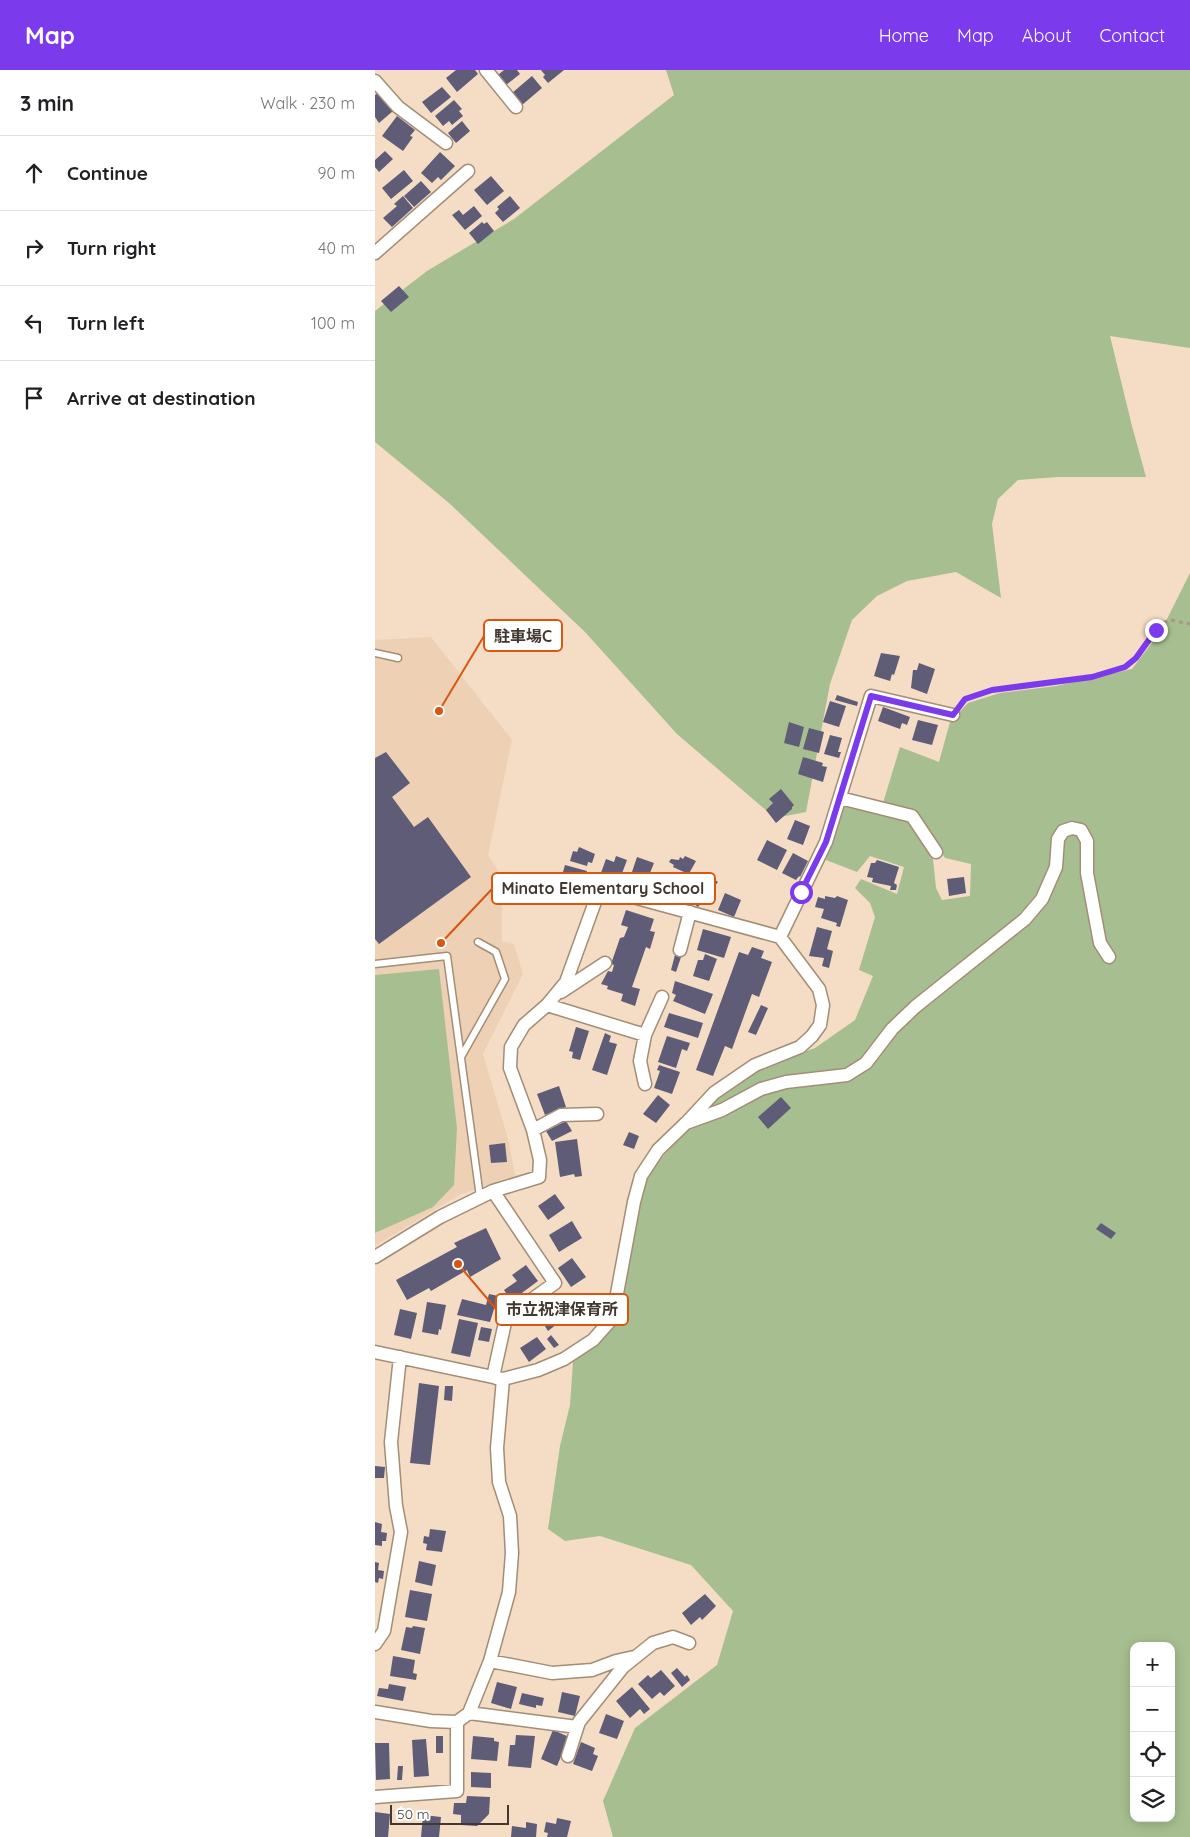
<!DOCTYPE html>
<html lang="en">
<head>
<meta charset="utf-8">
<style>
	:root { --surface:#fff; --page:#f2f2f2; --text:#202124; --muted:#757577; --line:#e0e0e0; --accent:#7c3aed }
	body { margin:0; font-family:Quicksand,"Noto Sans JP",sans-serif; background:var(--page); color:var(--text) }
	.controls { position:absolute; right:15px; bottom:15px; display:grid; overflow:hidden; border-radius:10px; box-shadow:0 2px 12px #0003 }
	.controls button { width:45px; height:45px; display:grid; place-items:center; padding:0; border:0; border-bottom:1px solid var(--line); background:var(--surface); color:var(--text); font:25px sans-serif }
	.scale { position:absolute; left:15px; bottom:12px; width:119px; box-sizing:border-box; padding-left:5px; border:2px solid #42382f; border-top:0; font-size:14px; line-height:18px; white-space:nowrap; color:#42382f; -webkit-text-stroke:4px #fff; paint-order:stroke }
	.stop { position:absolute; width:15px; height:15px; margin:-11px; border:4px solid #7c3aed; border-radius:50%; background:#fff }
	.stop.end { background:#7c3aed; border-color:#fff; box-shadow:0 1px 5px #0008 }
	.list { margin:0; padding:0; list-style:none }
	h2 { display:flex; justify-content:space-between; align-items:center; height:65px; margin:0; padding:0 20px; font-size:21px }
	h2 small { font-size:16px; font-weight:400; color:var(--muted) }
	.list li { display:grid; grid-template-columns:32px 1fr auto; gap:15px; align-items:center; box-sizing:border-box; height:75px; padding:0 20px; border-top:1px solid var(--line) }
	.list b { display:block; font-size:19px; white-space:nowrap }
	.list em { font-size:16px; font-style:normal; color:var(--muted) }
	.icon { flex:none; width:28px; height:28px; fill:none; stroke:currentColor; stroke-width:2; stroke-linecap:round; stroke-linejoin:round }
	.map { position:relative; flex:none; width:815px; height:1767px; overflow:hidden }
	header { display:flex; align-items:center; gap:30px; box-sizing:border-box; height:70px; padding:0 25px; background:var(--accent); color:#fff }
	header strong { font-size:24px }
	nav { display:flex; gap:28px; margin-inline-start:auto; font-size:18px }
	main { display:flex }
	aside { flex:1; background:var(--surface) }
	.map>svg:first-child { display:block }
</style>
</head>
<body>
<header>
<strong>Map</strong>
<nav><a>Home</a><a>Map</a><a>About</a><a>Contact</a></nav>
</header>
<main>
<aside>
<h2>3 min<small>Walk · 230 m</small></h2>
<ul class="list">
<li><svg class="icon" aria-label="ahead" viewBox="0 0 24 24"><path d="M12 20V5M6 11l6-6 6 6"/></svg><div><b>Continue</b></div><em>90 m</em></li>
<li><svg class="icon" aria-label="right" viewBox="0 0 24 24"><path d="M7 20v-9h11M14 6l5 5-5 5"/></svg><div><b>Turn right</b></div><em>40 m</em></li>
<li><svg class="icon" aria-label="left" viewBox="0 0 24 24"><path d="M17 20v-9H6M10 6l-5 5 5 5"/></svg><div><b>Turn left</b></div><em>100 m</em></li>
<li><svg class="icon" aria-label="arrive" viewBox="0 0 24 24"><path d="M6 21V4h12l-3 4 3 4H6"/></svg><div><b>Arrive at destination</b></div></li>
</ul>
</aside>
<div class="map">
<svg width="815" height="1767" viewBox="0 0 815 1767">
	<rect width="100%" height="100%" fill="#f5dcc5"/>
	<!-- built -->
	<path fill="#eed1b4" d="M 56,567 L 137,670 L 113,785 L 127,807 L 127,871 L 139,874 L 148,904 L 108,984 L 134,1072 L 140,1106 L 84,1125 L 0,1176 L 0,570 Z"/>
	<!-- green -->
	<path fill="#a7bf90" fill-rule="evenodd" d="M 291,0 L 815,0 L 815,278 L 735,266 L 757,356 L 771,407 L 683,407 L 643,410 L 623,429 L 617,454 L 626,528 L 581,502 L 532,511 L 502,526 L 477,550 L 455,614 L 431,742 L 400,748 L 302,664 L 210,562 L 74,433 L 0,372 L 0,241 L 52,201 L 139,149 L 299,25 Z
		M 815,503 L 815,1767 L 238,1767 L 228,1731 L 260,1658 L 342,1595 L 358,1541 L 316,1495 L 225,1466 L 190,1471 L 173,1459 L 185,1376 L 195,1335 L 198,1292 L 230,1264 L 269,1107 L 342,1027 L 382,998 L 440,978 L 480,950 L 498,906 L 484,900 L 500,847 L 495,833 L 480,818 L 486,809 L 522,824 L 529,797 L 495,786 L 482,802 L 451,790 L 468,733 L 531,748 L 558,789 L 561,818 L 567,830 L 595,826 L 596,794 L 570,788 L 540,743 L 508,733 L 525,677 L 564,692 L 575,652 L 593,633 L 625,623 L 681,616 L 757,599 L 786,561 ZM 759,1576 L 796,1576 L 796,1748 L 759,1748 Z
		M 64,899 L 82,1058 L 79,1115 L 58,1137 L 0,1163 L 0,905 Z"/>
	<!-- building -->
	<path fill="#5e5c76" d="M 81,0 L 100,0 L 103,4 L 82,22 L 71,8 Z
		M 129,0 L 142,0 L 145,4 L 131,15 L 123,5 Z
		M 166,0 L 189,0 L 173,13 L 168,7 L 170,5 Z
		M 157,6 L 167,18 L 147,35 L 137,23 Z
		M 67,17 L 76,27 L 56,43 L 47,32 Z
		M 3,23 L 18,41 L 4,53 L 0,47 L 0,25 Z
		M 79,30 L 87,39 L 84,41 L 88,46 L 77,55 L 74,51 L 68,56 L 60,46 Z
		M 22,46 L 40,60 L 35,66 L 38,67 L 28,81 L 7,66 Z
		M 87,51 L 95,61 L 81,73 L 73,63 Z
		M 10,81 L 18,89 L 4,102 L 0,97 L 0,90 Z
		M 65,82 L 80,96 L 66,110 L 63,107 L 57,113 L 46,103 Z
		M 29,100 L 38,111 L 16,129 L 7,118 Z
		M 116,106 L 129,121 L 112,135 L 99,120 Z
		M 46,111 L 56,122 L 39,137 L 29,126 Z
		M 28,126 L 38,138 L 17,157 L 8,148 L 22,136 L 19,134 Z
		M 135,126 L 145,138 L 128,152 L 120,143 L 124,139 L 122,137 Z
		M 99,136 L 107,146 L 90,160 L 77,145 L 84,140 L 88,145 Z
		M 107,152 L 109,154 L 112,152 L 119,161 L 103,174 L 94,163 Z
		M 24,216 L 34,227 L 16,242 L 6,231 Z
		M 506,583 L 525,586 L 519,605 L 517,604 L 515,611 L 499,606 Z
		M 544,593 L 560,599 L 552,624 L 536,618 L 538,600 L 542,600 Z
		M 462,625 L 483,632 L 482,636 L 460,630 Z
		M 455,631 L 471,636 L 464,657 L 448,652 Z
		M 508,637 L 535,647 L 532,655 L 527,653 L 525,659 L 503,651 Z
		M 543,650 L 563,655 L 557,675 L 537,670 Z
		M 414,652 L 429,657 L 424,677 L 409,673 Z
		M 434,658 L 449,662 L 444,683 L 428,679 Z
		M 455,665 L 467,668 L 463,682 L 466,682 L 464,688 L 449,684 Z
		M 11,682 L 35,713 L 17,727 L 39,757 L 53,747 L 96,807 L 4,874 L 0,869 L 0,688 Z
		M 428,687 L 448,693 L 447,696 L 452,697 L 448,712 L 423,704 Z
		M 406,719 L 419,735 L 417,737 L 417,739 L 401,753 L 391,740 L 398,733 L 394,729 Z
		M 420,750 L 435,756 L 428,775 L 412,769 Z
		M 392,770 L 412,780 L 402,800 L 382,790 Z
		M 204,777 L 220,784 L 217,793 L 213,792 L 212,796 L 195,791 L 198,781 L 202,782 Z
		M 418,783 L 433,791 L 425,807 L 424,806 L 421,810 L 407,803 Z
		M 241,786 L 252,790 L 242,817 L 223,811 L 231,789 L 239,792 Z
		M 310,786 L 321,791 L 311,809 L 306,807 L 309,802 L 298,797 L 299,795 L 294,792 L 296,789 L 304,790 L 305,787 L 308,789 Z
		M 262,787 L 279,793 L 273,808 L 269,806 L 266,815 L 258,812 L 261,807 L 256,805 Z
		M 502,790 L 524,797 L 519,813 L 522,815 L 521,820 L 515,820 L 516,816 L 497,812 L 498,808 L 492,807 L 496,793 L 500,793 Z
		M 190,795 L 212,801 L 205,827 L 202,826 L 200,831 L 195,830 L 196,826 L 187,823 L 192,803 L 188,802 Z
		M 331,804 L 343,812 L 323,837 L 311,828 L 317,820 L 320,820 Z
		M 589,807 L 591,823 L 574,826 L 572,809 Z
		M 350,823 L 366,830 L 359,847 L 343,840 Z
		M 450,826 L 460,828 L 462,826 L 473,830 L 465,857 L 461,856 L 462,853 L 446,848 L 449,839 L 440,837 L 443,827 L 450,829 Z
		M 251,840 L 279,849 L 275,861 L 280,862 L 275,879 L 271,877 L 257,917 L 265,919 L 260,936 L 246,931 L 248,924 L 232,919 L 233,916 L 226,914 L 233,901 L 237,902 L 239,895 L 236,894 L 245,868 L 249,867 L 253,857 L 246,855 Z
		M 442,857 L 457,861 L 452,879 L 458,881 L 454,898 L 447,896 L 449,888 L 434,886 Z
		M 328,859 L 356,867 L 349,888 L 322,880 Z
		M 377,877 L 389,881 L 386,888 L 397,892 L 384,927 L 377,924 L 357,979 L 350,976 L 338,1006 L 321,1000 L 364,882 L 373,885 Z
		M 330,884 L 342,889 L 334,911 L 318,906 L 323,890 L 328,890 Z
		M 300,885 L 306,887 L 301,902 L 296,900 Z
		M 300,911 L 338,924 L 330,944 L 298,931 L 301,925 L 297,923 Z
		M 386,935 L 393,938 L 381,965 L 373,962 Z
		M 294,943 L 328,953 L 323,968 L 289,957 Z
		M 201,957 L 214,961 L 205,990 L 197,988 L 198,982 L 194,981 Z
		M 230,963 L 236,966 L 234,972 L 242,974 L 232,1005 L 217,1000 Z
		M 292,966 L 315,973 L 312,981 L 307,979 L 301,998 L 283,992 Z
		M 284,995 L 305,1002 L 297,1024 L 279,1018 L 285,1001 L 282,1000 Z
		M 184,1016 L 191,1037 L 170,1045 L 162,1024 Z
		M 283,1025 L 295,1035 L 281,1053 L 268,1044 Z
		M 406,1027 L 416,1038 L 393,1059 L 383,1047 Z
		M 191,1051 L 197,1061 L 177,1071 L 171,1061 Z
		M 254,1062 L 264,1066 L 259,1079 L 248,1075 Z
		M 202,1069 L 207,1106 L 200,1107 L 199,1104 L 185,1107 L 180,1072 Z
		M 130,1073 L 132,1092 L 116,1093 L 114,1075 Z
		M 180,1124 L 190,1138 L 173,1150 L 163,1136 Z
		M 197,1151 L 207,1168 L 184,1182 L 174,1165 Z
		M 726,1153 L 741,1163 L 736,1169 L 721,1159 Z
		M 111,1158 L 126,1189 L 95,1207 L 92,1200 L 56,1221 L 54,1218 L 32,1230 L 21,1210 L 82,1177 L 79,1173 Z
		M 197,1188 L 211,1207 L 196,1217 L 183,1198 Z
		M 151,1195 L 163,1211 L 136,1231 L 129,1220 L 142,1211 L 137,1205 Z
		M 114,1224 L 123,1226 L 115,1252 L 82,1245 L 87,1229 L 111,1235 Z
		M 185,1228 L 196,1243 L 173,1261 L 163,1245 Z
		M 52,1232 L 71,1235 L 66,1260 L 64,1259 L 63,1265 L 47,1262 Z
		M 25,1239 L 42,1243 L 36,1269 L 19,1265 Z
		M 84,1249 L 103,1253 L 95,1287 L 76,1283 Z
		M 106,1257 L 117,1259 L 114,1272 L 103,1270 Z
		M 176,1265 L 184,1275 L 179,1278 L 172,1269 Z
		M 162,1267 L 171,1279 L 154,1292 L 145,1278 Z
		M 44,1313 L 64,1316 L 55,1395 L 35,1393 Z
		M 70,1316 L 78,1316 L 77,1331 L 69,1330 Z
		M 0,1396 L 10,1397 L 9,1408 L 0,1408 Z
		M 0,1452 L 7,1454 L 6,1462 L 12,1463 L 11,1471 L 7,1471 L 7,1476 L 0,1475 Z
		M 55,1459 L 71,1461 L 67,1482 L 51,1480 L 52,1474 L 48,1473 L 49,1466 L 54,1467 Z
		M 44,1491 L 61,1495 L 57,1516 L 40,1512 Z
		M 0,1492 L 4,1493 L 3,1500 L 9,1501 L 8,1509 L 4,1508 L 3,1513 L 0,1512 Z
		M 35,1520 L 57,1524 L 52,1551 L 30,1547 Z
		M 330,1524 L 341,1536 L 327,1550 L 325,1547 L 316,1555 L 307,1543 Z
		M 38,1556 L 50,1558 L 45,1584 L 26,1580 L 31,1557 L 37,1558 Z
		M 18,1586 L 40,1590 L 38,1603 L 42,1604 L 41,1610 L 15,1606 Z
		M 302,1598 L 310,1607 L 312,1605 L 315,1610 L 307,1617 L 296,1603 Z
		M 286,1600 L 300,1616 L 289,1626 L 285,1622 L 277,1629 L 263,1614 L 273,1605 L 276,1608 Z
		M 122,1612 L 142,1617 L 136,1639 L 116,1633 Z
		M 14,1614 L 31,1617 L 28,1631 L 2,1626 L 4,1618 L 13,1619 Z
		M 257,1617 L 275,1639 L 269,1644 L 265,1639 L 255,1648 L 241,1631 Z
		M 187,1622 L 205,1626 L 200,1646 L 183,1642 Z
		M 147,1623 L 169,1628 L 167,1636 L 161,1635 L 161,1638 L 144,1634 Z
		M 231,1644 L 249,1651 L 242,1669 L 224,1663 Z
		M 178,1660 L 194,1667 L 182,1696 L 166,1689 Z
		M 141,1665 L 160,1666 L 156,1698 L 133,1696 L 135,1675 L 140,1675 Z
		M 61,1666 L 68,1666 L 68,1683 L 61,1683 Z
		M 98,1666 L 119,1668 L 119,1671 L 124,1672 L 122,1691 L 96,1689 Z
		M 51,1669 L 54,1706 L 39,1707 L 37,1670 Z
		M 206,1672 L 220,1678 L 218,1684 L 223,1686 L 217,1701 L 198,1694 Z
		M 0,1673 L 14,1673 L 15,1709 L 1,1710 Z
		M 23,1696 L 28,1696 L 27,1710 L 22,1710 Z
		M 96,1702 L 116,1703 L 116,1718 L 96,1717 Z
		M 92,1726 L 115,1727 L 114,1744 L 102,1756 L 86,1755 L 86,1745 L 78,1744 L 79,1733 L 91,1733 Z
		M 0,1742 L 15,1744 L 13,1767 L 0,1767 Z
		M 48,1745 L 66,1747 L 64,1767 L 46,1767 Z
		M 182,1748 L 196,1751 L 192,1767 L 172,1767 L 173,1763 L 169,1762 L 171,1752 L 181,1754 Z
		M 151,1752 L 162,1754 L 161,1767 L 136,1767 L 137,1756 L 151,1758 Z"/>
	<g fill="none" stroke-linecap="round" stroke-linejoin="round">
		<!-- lane casing -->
		<g stroke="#a38d77" stroke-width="9">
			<path id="lane" d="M 0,583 L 23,588
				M 0,894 L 72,886 L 105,1127
				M 86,987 L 130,909 L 121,882 L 103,872"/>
		</g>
		<!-- street casing -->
		<g stroke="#a38d77" stroke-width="15">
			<path id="street" d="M 111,0 L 141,37
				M 0,11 L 23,37 L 71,73
				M 0,183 L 93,101
				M 465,728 L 537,746 L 561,782
				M 405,867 L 451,772 L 496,626 L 578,645
				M 305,880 L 315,842
				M 186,922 L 230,893
				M 172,935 L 270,965
				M 270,1014 L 265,991 L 270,965 L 287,927
				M 158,1060 L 186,1045 L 222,1044
				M 0,1187 L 65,1147 L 118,1121 L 164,1107 L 165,1090 L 158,1060 L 135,998 L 136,977 L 149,955 L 172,935 L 191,912 L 225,818 L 405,867 L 444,919 L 448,935 L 445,955 L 437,966 L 425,977 L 380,995 L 339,1023 L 313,1051
				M 0,1282 L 118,1307 L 131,1248 L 180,1213 L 118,1121
				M 128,1309 L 163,1300 L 189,1289 L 218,1270 L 235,1251 L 241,1229 L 259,1132 L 266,1106 L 283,1080 L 311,1053 L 347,1040 L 386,1019 L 411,1012 L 472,1005 L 491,993 L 517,959 L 540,937 L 650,849 L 667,829 L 681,797 L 683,769 L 688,761 L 697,758 L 706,760 L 712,771 L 712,803 L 725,873 L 734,887
				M 0,1574 L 9,1561 L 26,1462 L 21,1436 L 16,1372 L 25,1287
				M 115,1591 L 177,1603 L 217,1600 L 241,1591 L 259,1587
				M 0,1642 L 56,1651 L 82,1652 L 94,1643 L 202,1657
				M 94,1643 L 115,1591 L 134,1522 L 137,1483 L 135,1446 L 124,1412 L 122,1378 L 128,1309 L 121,1308
				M 193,1686 L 204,1652 L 248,1597 L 278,1573 L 298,1567 L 314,1573
				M 0,1727 L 82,1721 L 82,1652"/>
		</g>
		<!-- path -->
		<path stroke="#ab9887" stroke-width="3" stroke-dasharray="4 4" stroke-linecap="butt" d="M 585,636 L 590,629 L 617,620 L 717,607 L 750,597 L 761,589 L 787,553 L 796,550 L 815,554"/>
		<!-- lane -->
		<use href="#lane" stroke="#fff" stroke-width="6"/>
		<!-- street -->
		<use href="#street" stroke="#fff" stroke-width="12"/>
	</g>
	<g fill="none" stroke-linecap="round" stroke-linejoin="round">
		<!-- route -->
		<path stroke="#7c3aed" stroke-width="6" d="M 426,822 L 451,772 L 496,626 L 578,645 L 590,629 L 617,620 L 717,607 L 750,597 L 761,588 L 781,560"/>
	</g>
	<!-- callouts -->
	<path fill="none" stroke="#d75610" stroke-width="2" d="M64 641L109 566M66 873L117 819M83 1194L121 1239"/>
	<g fill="#d75610" stroke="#fff" stroke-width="2">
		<circle cx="64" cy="641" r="5"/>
		<circle cx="66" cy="873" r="5"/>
		<circle cx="83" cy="1194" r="5"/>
	</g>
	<g fill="#fff" stroke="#d75610" stroke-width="2">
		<rect x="109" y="550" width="78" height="31" rx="5"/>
		<rect x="117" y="803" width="223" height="31" rx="5"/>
		<rect x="121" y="1224" width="132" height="31" rx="5"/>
	</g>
	<g font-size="16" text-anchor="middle" font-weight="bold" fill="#42382f">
		<text x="148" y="572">駐車場C</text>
		<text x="228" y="824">Minato Elementary School</text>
		<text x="187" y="1245">市立祝津保育所</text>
	</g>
</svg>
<div class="controls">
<button>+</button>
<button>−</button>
<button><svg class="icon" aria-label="locate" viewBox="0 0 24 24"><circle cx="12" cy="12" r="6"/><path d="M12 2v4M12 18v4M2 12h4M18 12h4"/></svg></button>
<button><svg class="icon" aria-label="layers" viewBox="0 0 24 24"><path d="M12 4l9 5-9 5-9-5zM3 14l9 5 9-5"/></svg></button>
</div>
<div class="scale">50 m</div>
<div class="stop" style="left:426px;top:822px"></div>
<div class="stop end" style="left:781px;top:560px"></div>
</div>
</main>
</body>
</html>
